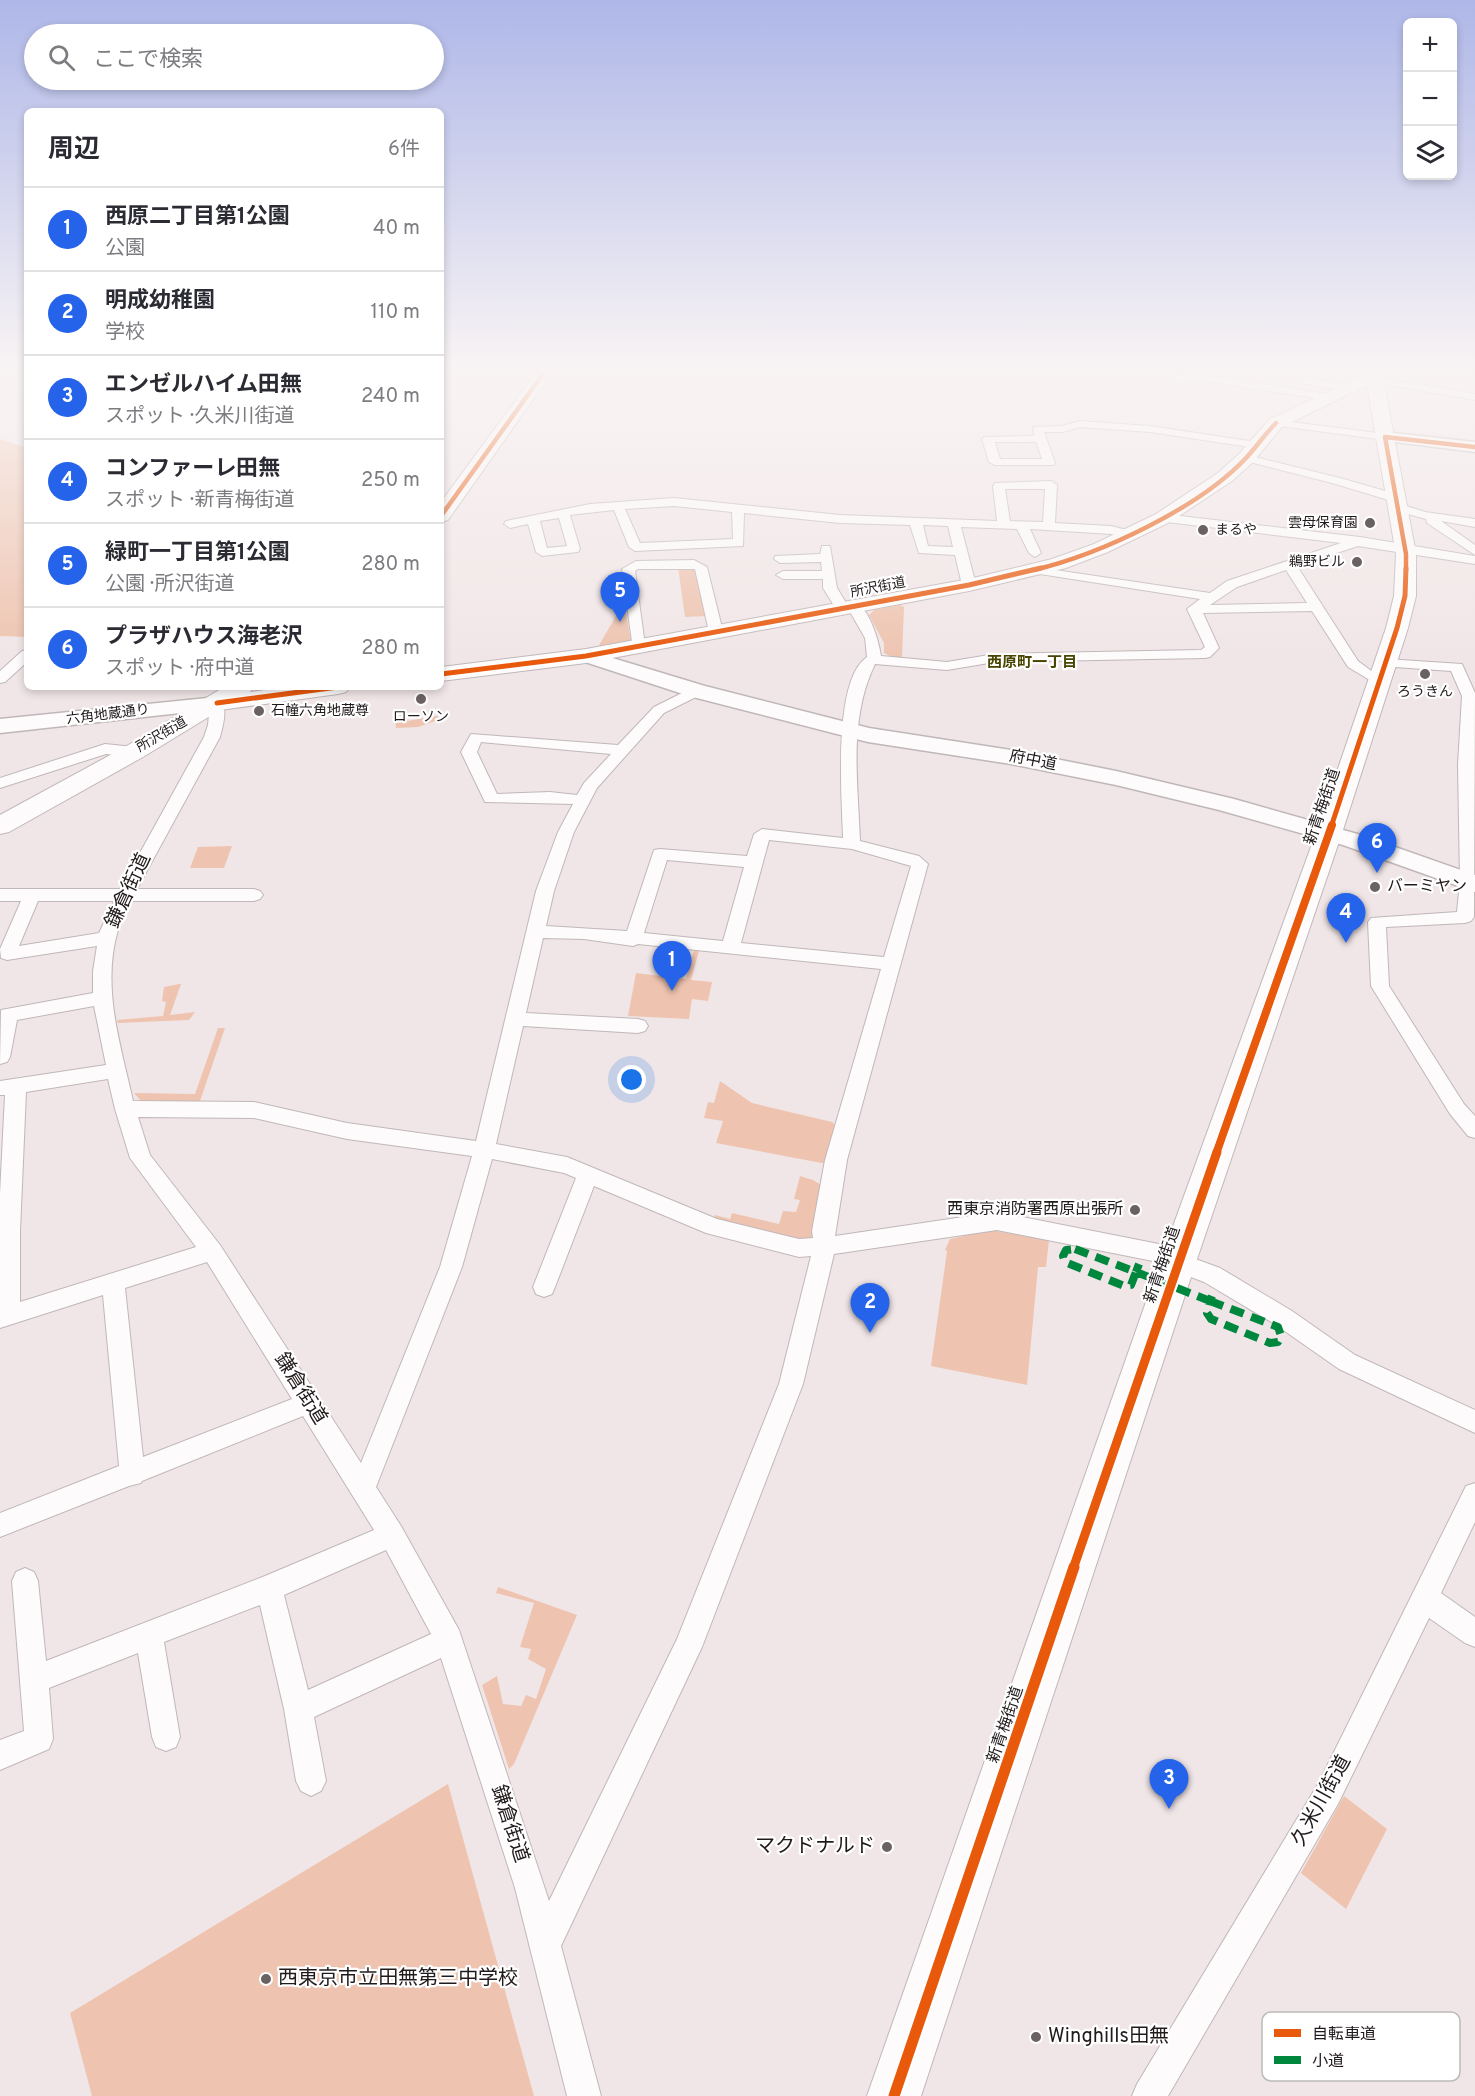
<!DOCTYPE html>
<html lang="ja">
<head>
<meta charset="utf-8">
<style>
	:root { --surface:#fff; --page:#f7f7f7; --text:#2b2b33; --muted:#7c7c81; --line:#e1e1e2; --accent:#2563eb }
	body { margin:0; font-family:Overpass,"Noto Sans JP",sans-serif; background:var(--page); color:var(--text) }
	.controls { position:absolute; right:18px; top:18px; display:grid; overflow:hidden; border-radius:9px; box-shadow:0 3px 9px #0003 }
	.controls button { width:54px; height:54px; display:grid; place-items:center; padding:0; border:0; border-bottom:2px solid var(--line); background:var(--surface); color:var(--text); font:30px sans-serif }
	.you { position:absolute; left:632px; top:1080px; width:21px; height:21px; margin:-15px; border:4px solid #fff; border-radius:50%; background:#1a73e8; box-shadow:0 0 0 9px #1a73e833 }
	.badge { display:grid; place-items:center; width:39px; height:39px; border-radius:50%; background:var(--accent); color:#fff; font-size:20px; font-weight:700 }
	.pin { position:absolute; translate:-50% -50px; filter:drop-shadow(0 2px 3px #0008) }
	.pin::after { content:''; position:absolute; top:32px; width:21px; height:18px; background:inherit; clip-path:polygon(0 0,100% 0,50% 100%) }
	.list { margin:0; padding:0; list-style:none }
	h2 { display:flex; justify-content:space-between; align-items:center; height:78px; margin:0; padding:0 24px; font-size:26px }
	h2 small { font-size:20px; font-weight:400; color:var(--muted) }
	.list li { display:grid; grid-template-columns:39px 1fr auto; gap:18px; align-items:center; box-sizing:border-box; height:84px; padding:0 24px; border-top:2px solid var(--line) }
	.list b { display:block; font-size:22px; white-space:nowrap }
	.list p { margin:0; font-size:20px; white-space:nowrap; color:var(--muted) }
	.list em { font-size:20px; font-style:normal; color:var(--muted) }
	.icon { flex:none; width:33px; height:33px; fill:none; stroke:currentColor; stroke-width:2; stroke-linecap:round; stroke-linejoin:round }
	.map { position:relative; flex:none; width:1475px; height:2096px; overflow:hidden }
	.search { position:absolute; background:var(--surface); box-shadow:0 3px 9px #0003; left:24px; top:24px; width:420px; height:66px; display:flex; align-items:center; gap:15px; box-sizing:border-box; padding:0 21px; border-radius:33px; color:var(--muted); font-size:22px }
	.panel { position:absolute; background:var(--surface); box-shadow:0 3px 9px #0003; left:24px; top:108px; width:420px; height:582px; border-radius:9px }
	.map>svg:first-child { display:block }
</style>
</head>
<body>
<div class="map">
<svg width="1475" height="2096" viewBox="0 0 1475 2096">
	<rect width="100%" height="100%" fill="#f1e6e7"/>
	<!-- green -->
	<path fill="#eec4b0" d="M 0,439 L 27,448 L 27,637 L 0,636 Z
		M 678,567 L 697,568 L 707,616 L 685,617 Z
		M 624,602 L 631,641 L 598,647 Z
		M 900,605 L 904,607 L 902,657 L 892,657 L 884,653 L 884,643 L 869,615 L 874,610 Z
		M 406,716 L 407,721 L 437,716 L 441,719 L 418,727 L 396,728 L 395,718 Z
		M 232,846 L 224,868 L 190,868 L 198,847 Z
		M 694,950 L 699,951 L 691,980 L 712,982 L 708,1001 L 692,999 L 689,1019 L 628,1016 L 636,973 L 686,979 Z
		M 179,984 L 181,984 L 170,1015 L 195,1012 L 189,1020 L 118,1023 L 117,1020 L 163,1016 L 166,1002 L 162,1001 L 164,987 Z
		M 218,1028 L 225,1028 L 200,1101 L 141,1101 L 134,1093 L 195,1094 Z
		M 720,1081 L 752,1103 L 832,1122 L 837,1126 L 827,1164 L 716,1143 L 723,1121 L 704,1118 L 708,1102 L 714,1103 Z
		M 800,1176 L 813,1180 L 823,1186 L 815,1235 L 808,1240 L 729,1225 L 714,1218 L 715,1215 L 730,1219 L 732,1213 L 779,1224 L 783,1211 L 796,1212 L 800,1200 L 794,1199 Z
		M 991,1230 L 1049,1240 L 1046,1267 L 1038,1267 L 1027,1385 L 931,1366 L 947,1251 L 945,1250 L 950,1239 Z
		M 498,1587 L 577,1615 L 514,1764 L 509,1769 L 482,1685 L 497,1676 L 503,1704 L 521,1706 L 526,1695 L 536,1699 L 546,1669 L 528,1659 L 531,1649 L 520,1647 L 534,1603 L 496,1593 Z
		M 448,1784 L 534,2096 L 92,2096 L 70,2013 Z
		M 1344,1796 L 1387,1829 L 1346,1909 L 1301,1873 Z"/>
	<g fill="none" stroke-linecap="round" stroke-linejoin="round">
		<!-- street casing -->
		<g stroke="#c0b7b8" stroke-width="2">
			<path id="street" d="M 1204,375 L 1327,394 L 1332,397 L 1327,400 L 1204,381 L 1176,382 L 1171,379 L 1176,376 Z
				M 1306,378 L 1348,385 L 1353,388 L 1348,391 L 1302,383 L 1302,379 Z
				M 1388,379 L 1475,394 L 1475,400 L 1384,384 L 1383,382 Z
				M 1276,420 L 1385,434 L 1391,437 L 1385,440 L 1272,425 L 1272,421 Z
				M 1080,421 L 1150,426 L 1256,442 L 1262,445 L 1256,448 L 1150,432 L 1080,427 L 1063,432 L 1044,432 L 1055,463 L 1053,465 L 995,465 L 989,462 L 982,439 L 984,437 L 1034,436 L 1033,427 L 1062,426 ZM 995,442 L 1036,442 L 1042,459 L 1000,459 Z
				M 1246,455 L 1340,478 L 1399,495 L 1401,498 L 1395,502 L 1332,483 L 1242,460 L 1240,458 Z
				M 1051,481 L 1057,485 L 1055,523 L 1111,526 L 1135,532 L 1137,535 L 1131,539 L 1111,534 L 1030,529 L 1041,553 L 1035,557 L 1029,553 L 1017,529 L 961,527 L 976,585 L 969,589 L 962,585 L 955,555 L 919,553 L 910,525 L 840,523 L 744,513 L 743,546 L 635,551 L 629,547 L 614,510 L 570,515 L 580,549 L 578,552 L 542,556 L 536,552 L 528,524 L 510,528 L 504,524 L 506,521 L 590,504 L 674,498 L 840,515 L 997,521 L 993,486 L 995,483 ZM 1005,489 L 1045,489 L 1043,522 L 1010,521 ZM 674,506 L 732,512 L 733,539 L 640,543 L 625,509 ZM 559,518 L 567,546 L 547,548 L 540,521 ZM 923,525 L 948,526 L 953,547 L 928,546 Z
				M 1397,503 L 1425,512 L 1475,519 L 1475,527 L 1441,521 L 1475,545 L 1475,555 L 1427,523 L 1426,519 L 1393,510 L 1391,507 Z
				M 1163,514 L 1360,537 L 1475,556 L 1475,564 L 1358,546 L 1297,566 L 1358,661 L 1385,681 L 1378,685 L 1348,667 L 1312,611 L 1203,613 L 1219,648 L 1210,657 L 1205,658 L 995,662 L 947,670 L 875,664 C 848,719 858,782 860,841 L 919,856 L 928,864 L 847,1160 L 835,1236 L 997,1212 L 1179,1248 L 1187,1250 L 1190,1257 L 1220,1268 L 1292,1311 L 1355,1355 L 1475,1410 L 1475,1433 L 1339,1369 L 1276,1325 L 1204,1282 L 1170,1269 L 1168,1264 L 997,1230 L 834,1254 L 803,1384 L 702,1647 L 561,1946 L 601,2096 L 567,2096 L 515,1888 L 441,1658 L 314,1717 L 326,1781 L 321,1791 L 311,1796 L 301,1791 L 296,1781 L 284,1709 L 260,1605 L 164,1642 L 180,1737 L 176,1747 L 166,1751 L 156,1747 L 152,1737 L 138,1653 L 49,1688 L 53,1739 L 49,1749 L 0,1770 L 0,1740 L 24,1731 L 12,1581 L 16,1572 L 25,1568 L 34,1572 L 38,1581 L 46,1661 L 265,1576 L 374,1530 L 303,1416 L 142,1481 L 141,1483 L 129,1486 L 0,1537 L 0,1513 L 119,1466 L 103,1295 L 0,1328 L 0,1194 L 5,1095 L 0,1095 L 0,1081 L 106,1065 L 94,1006 L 17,1020 L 10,1057 L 7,1062 L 0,1064 L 1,1010 L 93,993 L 93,971 L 97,946 L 7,960 L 1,958 L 0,949 L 21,901 L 0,901 L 0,889 L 120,889 L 204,737 L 208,725 L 210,703 L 217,699 L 222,700 C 227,711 223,726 220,737 L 137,889 L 254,889 L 260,891 L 263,895 L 260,899 L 254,901 L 132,901 C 127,910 121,920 118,930 C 101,987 121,1046 133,1101 L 254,1102 L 347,1123 L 476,1141 L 536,891 L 558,832 L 573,804 L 485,802 L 461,752 L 471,734 L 618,745 L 654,707 L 692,688 L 702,688 L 704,691 L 702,694 L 664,713 L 597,788 L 574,832 L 554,891 L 546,926 L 627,931 L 654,850 L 660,849 L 747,856 L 754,834 L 762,829 L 843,838 C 842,800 832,680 867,657 L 865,638 L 849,610 L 843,613 L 838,612 L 823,588 L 823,579 L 783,579 L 776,575 L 783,571 L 822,571 L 821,562 L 780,563 L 774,559 L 775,556 L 820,554 L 822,546 L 830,546 L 837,588 L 848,606 L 854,602 C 869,606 879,642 881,656 L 947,662 L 995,654 L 1201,650 L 1205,647 L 1187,609 L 1200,599 L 1040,574 L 1035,573 L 1034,570 L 1035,567 L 1210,593 L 1227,581 L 1341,543 L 1159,521 L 1157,518 ZM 1286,570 L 1307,603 L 1210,605 L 1237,587 ZM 481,742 L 611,754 L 584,783 L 577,795 L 550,792 L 497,794 L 477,752 ZM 769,840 L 852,849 L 911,866 L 884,957 L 741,943 ZM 667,860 L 744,867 L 723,941 L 644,933 ZM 38,901 L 114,901 L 99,933 L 19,946 ZM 543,938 L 584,939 L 633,946 L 638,944 L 881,969 L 825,1160 L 812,1231 L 813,1238 L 799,1239 L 717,1219 L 567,1157 L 496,1144 L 523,1026 L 638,1033 L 645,1031 L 648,1026 L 645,1021 L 638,1019 L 526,1013 ZM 108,1079 L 115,1109 L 130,1158 L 196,1247 L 20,1302 L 20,1231 L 26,1092 ZM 138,1117 L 254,1118 L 347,1139 L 472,1156 L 440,1267 L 361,1463 L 220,1245 L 150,1155 ZM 492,1159 L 564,1173 L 576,1178 L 533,1287 L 536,1294 L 544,1297 L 552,1294 L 555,1287 L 594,1186 L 706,1233 L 799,1257 L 811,1256 L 779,1384 L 677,1639 L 549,1901 L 459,1630 L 401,1526 L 376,1487 L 462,1267 ZM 207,1262 L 292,1399 L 143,1457 L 125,1288 ZM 386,1550 L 431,1634 L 308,1690 L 284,1595 Z
				M 694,560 L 707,567 L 723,632 L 716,636 L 709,632 L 695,569 L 638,569 L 635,571 L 645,646 L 643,649 L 633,649 L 622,569 L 636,561 Z
				M 27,650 L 27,662 L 5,682 L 0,683 L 0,671 L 22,651 Z
				M 1386,659 L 1462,664 L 1475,693 L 1474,917 L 1471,921 L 1465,923 L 1386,927 L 1389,986 L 1464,1104 L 1475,1116 L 1475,1138 L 1468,1136 L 1450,1114 L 1371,986 L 1368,922 L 1371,918 L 1457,912 L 1460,882 L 1458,765 L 1462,696 L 1451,671 L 1381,666 L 1379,663 L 1381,660 Z
				M 105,744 L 134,747 L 142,752 L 134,757 L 106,754 L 0,788 L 0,778 Z
				M 1475,1483 L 1475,1522 L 1441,1593 L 1475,1617 L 1475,1647 L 1465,1643 L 1429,1618 L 1338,1804 L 1168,2096 L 1132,2096 L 1137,2084 L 1318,1784 L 1466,1486 Z"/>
		</g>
		<!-- secondary casing -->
		<g stroke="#c0b7b8" stroke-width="3">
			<path id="secondary" d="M 1385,432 L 1475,442 L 1475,452 L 1379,440 L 1377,437 Z
				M 586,650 L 705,686 L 869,728 L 1011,750 L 1116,771 L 1234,799 L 1361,835 L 1475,875 L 1475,892 L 1343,845 L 1219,810 L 1116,785 L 1011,764 L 868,742 L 689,696 L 579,660 L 576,656 L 579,652 Z
				M 217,697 L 225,698 L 228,703 L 225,708 L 0,733 L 0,719 Z"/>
		</g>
		<!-- primary casing -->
		<g stroke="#c0b7b8" stroke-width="2">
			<path id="primary" d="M 540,367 L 556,367 L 448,520 L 441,522 L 441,502 Z
				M 1382,367 L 1406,367 L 1404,370 L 1383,378 L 1416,554 L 1416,596 L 1408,628 L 1342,833 L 1196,1262 L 921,2096 L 867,2096 L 1160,1262 L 1316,833 L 1386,628 L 1394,596 L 1396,554 L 1367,385 L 1282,427 L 1253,462 L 1232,481 L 1170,522 L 1108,552 L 1066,568 L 969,591 L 586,663 L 441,681 L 441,667 L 586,649 L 969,579 L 1052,559 L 1094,544 L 1156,514 L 1218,473 L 1239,454 L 1270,419 Z
				M 224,687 L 253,687 L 250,692 L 285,687 L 350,687 L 346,692 L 338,694 L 220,710 L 143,757 L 9,832 L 0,834 L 0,815 L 125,747 Z"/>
		</g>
		<!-- street -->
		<use href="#street" fill="#fdfbfb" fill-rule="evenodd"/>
		<!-- secondary -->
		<use href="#secondary" fill="#fdfbfb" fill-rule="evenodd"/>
		<!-- primary -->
		<use href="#primary" fill="#fdfbfb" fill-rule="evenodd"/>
		<!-- quiet -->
		<path stroke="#00873e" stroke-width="8" stroke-dasharray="14 8" stroke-linecap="butt" d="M 1075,1249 L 1136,1272 L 1131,1285 L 1124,1286 L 1065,1262 L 1063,1256 L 1066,1250 Z
			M 1136,1272 L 1210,1301
			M 1136,1272 L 1139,1264
			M 1210,1301 L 1278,1327 L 1281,1336 L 1278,1342 L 1270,1343 L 1211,1319 L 1207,1313 Z
			M 1210,1301 L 1212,1296"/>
		<!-- cycleway-far4 casing -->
		<g stroke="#fff" stroke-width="7">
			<path id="cycleway-far4" d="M 441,516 L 548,367
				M 1034,570 C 1101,554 1199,508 1246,458 C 1257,446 1265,434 1276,423
				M 1406,570 L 1406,554 L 1385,437 L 1475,447"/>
		</g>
		<!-- cycleway-far3 casing -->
		<g stroke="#fff" stroke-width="8">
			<path id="cycleway-far3" d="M 441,674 L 586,656 L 969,585 L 1041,568
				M 217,703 L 338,687
				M 1331,827 L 1397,628 L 1405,596 L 1406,568"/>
		</g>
		<!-- cycleway-far2 casing -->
		<g stroke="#fff" stroke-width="11">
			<path id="cycleway-far2" d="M 1216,1154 L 1332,825"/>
		</g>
		<!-- cycleway-far1 casing -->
		<g stroke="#fff" stroke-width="13">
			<path id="cycleway-far1" d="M 1073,1569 L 1217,1152"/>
		</g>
		<!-- cycleway casing -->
		<g stroke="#fff" stroke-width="15">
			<path id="cycleway" d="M 894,2096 L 1074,1567"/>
		</g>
		<!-- cycleway-far4 -->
		<use href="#cycleway-far4" stroke="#e8590c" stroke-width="4.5"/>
		<!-- cycleway-far3 -->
		<use href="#cycleway-far3" stroke="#e8590c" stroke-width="5"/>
		<!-- cycleway-far2 -->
		<use href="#cycleway-far2" stroke="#e8590c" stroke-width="8"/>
		<!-- cycleway-far1 -->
		<use href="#cycleway-far1" stroke="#e8590c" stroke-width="9"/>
		<!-- cycleway -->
		<use href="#cycleway" stroke="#e8590c" stroke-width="11"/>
	</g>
	<!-- sky -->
	<linearGradient id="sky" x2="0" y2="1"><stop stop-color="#aeb7e8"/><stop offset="0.56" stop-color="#f9f4f4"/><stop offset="1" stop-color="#f9f4f4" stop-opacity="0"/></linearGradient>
	<rect width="1475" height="660" fill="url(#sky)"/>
	<!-- markers -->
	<g fill="#6a6162" stroke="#fff" stroke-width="2">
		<circle cx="1370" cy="523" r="6"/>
		<circle cx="1203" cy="530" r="6"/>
		<circle cx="1357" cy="562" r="6"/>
		<circle cx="1425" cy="674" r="6"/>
		<circle cx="421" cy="699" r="6"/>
		<circle cx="259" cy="711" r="6"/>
		<circle cx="1375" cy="887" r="6"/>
		<circle cx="1135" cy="1210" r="6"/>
		<circle cx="887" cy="1847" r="6"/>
		<circle cx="266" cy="1979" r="6"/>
		<circle cx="1036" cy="2037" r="6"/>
	</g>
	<g text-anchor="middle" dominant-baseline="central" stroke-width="4.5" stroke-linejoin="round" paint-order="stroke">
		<!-- far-poi labels -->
		<g font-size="14" fill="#211a1b" stroke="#fff" text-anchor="end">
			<text x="1358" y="523">雲母保育園</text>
			<text x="1215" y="530" text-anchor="start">まるや</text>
			<text x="1345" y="562">鵜野ビル</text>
			<text x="1425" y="692" text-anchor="middle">ろうきん</text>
			<text x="271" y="711" text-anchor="start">石幢六角地蔵尊</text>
			<text x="421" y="717" text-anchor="middle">ローソン</text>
		</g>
		<!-- far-street labels -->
		<g font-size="14" fill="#211a1b" stroke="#fff">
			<text transform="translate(878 588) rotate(-11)">所沢街道</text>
			<text transform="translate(108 715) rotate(-7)">六角地蔵通り</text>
			<text transform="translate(162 735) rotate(-30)">所沢街道</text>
		</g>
		<!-- far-neighbourhood labels -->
		<g font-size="15" font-weight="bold" fill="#484401" stroke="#fff">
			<text x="1032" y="663">西原町一丁目</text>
		</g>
		<!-- street labels -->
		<g font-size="16" fill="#211a1b" stroke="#fff">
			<text transform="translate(1033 761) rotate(11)">府中道</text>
			<text transform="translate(1323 807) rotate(-71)">新青梅街道</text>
			<text transform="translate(1163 1265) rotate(-71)">新青梅街道</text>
			<text transform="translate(1006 1725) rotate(-71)">新青梅街道</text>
		</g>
		<!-- poi labels -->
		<g font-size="16" fill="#211a1b" stroke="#fff" text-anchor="start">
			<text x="1387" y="887">バーミヤン</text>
			<text x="1123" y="1210" text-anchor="end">西東京消防署西原出張所</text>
		</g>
		<!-- near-street labels -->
		<g font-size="20" fill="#211a1b" stroke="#fff">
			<text transform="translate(129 891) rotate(-65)">鎌倉街道</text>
			<text transform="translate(300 1389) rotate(58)">鎌倉街道</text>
			<text transform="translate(1322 1801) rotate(-61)">久米川街道</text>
			<text transform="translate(509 1824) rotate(72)">鎌倉街道</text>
		</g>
		<!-- near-poi labels -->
		<g font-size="20" fill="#211a1b" stroke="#fff" text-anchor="start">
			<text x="875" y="1847" text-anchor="end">マクドナルド</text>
			<text x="278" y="1979">西東京市立田無第三中学校</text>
			<text x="1048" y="2037">Winghills田無</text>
		</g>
	</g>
	<!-- legend -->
	<rect x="1262" y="2012" width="198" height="69" rx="9" fill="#fff" stroke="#bcbabb" stroke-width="1.5"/>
	<rect x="1274" y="2029" width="27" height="8" fill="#e8590c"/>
	<rect x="1274" y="2056" width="27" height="8" fill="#00873e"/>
	<g font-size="16" fill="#211a1b">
		<text x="1312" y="2039">自転車道</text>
		<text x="1312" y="2066">小道</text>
	</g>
</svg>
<div class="controls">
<button>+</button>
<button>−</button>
<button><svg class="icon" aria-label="layers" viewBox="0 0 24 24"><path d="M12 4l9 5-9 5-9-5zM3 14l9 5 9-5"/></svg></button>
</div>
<div class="you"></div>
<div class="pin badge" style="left:672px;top:991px">1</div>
<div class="pin badge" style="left:870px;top:1333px">2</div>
<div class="pin badge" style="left:1169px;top:1809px">3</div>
<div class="pin badge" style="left:1346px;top:943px">4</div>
<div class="pin badge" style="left:620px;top:622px">5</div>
<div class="pin badge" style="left:1377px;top:873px">6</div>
<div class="search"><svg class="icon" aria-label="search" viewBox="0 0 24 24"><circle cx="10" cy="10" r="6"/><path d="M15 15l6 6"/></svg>ここで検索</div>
<section class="panel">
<h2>周辺<small>6件</small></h2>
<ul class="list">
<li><span class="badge">1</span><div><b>西原二丁目第1公園</b><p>公園</p></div><em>40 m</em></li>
<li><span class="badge">2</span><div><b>明成幼稚園</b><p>学校</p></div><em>110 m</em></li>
<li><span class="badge">3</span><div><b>エンゼルハイム田無</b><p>スポット · 久米川街道</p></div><em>240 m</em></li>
<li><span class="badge">4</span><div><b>コンファーレ田無</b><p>スポット · 新青梅街道</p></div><em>250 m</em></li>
<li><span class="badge">5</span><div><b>緑町一丁目第1公園</b><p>公園 · 所沢街道</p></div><em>280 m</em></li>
<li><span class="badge">6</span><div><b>プラザハウス海老沢</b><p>スポット · 府中道</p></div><em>280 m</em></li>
</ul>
</section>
</div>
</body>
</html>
